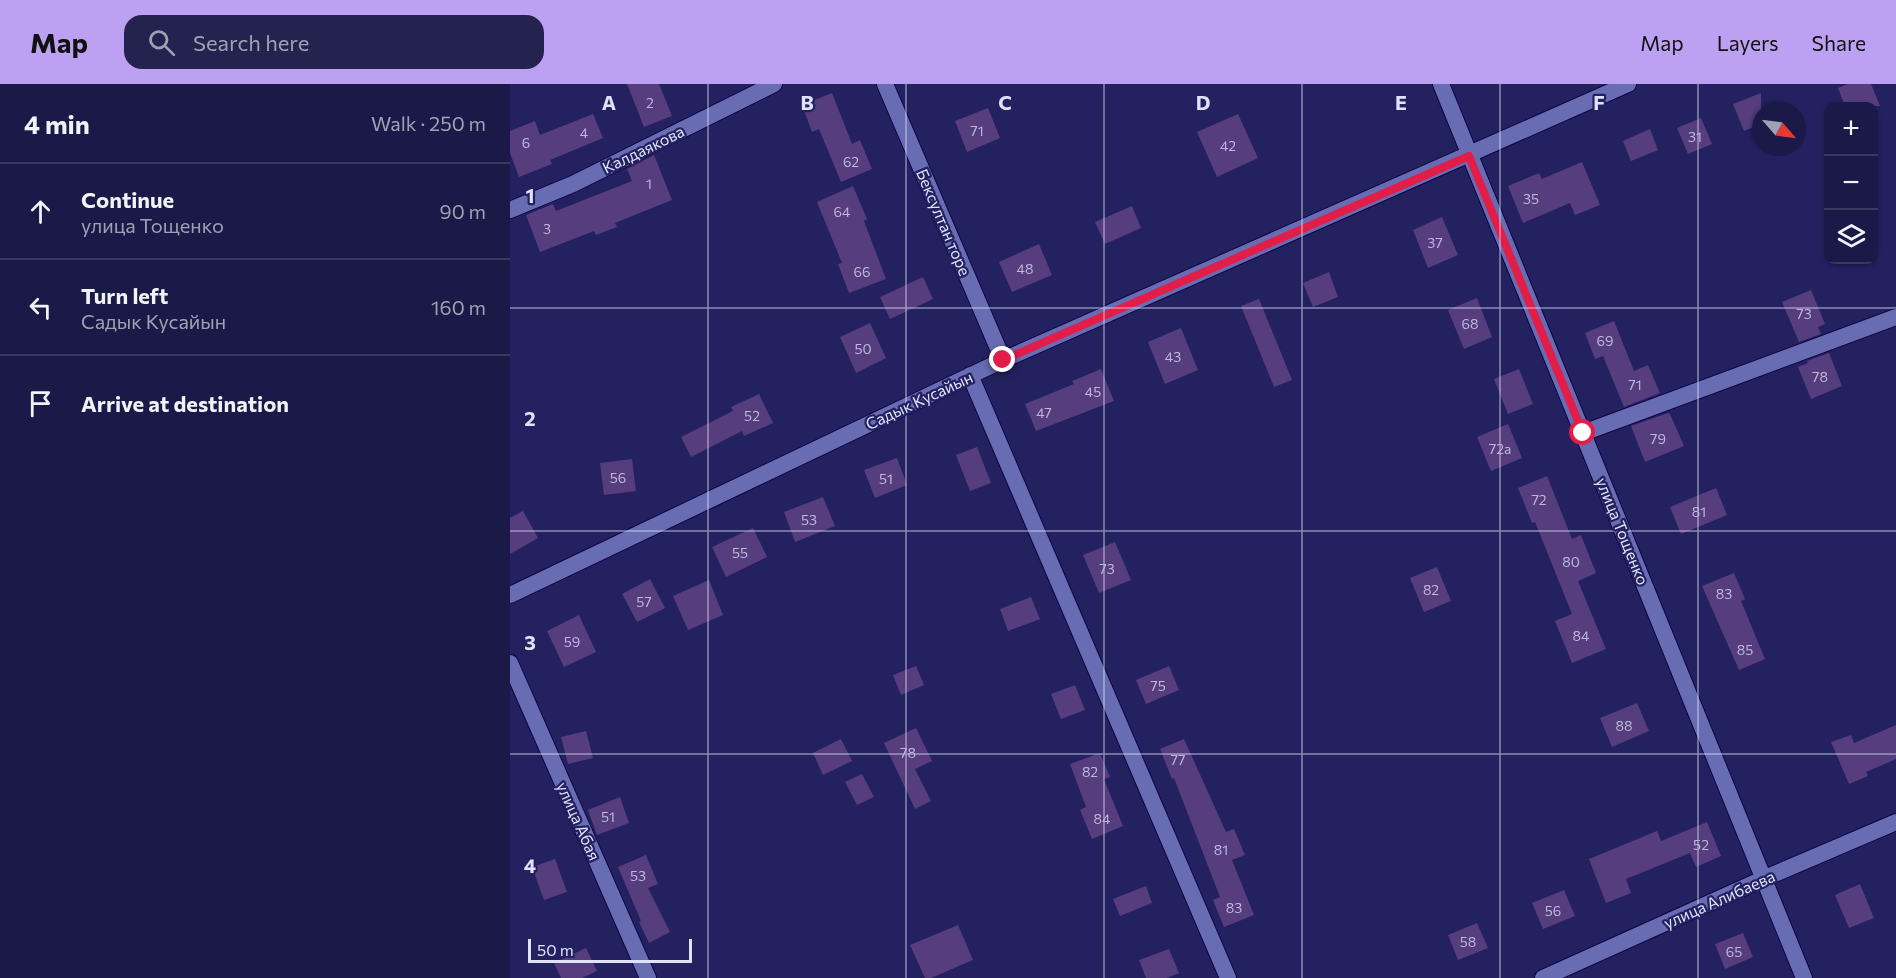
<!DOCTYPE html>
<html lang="en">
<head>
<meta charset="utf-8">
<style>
	:root { --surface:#1b1948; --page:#24224f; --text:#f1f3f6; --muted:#a0a0b4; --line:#393860; --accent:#bca0f2 }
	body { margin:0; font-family:Commissioner,sans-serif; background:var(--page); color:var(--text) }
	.controls { position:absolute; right:18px; top:18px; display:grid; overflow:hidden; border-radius:12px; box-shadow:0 2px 4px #0004 }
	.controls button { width:54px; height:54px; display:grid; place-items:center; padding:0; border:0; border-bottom:2px solid var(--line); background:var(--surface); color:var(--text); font:30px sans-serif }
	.compass { position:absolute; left:1242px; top:18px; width:54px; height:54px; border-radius:50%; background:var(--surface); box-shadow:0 2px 4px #0004; rotate:118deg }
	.scale { position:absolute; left:18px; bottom:15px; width:164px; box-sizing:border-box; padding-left:6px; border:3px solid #dfe2fa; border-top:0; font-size:16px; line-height:21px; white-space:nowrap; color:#dfe2fa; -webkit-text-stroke:4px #242160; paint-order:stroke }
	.stop { position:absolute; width:18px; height:18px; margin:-14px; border:4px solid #e11d48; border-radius:50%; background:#fff }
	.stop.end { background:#e11d48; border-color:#fff; box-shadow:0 2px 6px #0008 }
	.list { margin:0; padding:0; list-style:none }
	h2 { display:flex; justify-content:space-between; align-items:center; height:78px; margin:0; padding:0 24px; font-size:26px }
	h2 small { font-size:20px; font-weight:400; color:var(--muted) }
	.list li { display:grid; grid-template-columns:39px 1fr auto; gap:18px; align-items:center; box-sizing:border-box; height:96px; padding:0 24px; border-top:2px solid var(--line) }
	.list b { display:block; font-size:22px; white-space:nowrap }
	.list p { margin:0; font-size:20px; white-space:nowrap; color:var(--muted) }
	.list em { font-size:20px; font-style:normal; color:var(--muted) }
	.icon { flex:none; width:33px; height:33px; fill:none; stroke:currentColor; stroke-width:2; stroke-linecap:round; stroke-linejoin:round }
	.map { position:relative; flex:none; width:1386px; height:894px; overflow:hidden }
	header { display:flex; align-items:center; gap:36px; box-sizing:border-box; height:84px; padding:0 30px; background:var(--accent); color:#111 }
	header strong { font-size:28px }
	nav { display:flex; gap:33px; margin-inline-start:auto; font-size:21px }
	.search { width:420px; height:54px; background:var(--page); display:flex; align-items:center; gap:15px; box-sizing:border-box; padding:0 21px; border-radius:18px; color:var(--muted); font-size:22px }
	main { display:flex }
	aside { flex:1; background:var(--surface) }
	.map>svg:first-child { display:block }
</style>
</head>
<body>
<header>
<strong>Map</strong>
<div class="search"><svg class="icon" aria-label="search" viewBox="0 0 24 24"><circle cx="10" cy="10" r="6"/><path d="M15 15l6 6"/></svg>Search here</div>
<nav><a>Map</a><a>Layers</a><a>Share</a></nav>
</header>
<main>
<aside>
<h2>4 min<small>Walk · 250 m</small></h2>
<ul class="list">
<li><svg class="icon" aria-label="ahead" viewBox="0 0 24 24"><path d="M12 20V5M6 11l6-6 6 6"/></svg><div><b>Continue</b><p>улица Тощенко</p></div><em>90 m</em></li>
<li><svg class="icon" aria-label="left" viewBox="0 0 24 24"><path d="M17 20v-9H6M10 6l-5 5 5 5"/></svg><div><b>Turn left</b><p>Садык Кусайын</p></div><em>160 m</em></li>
<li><svg class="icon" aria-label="arrive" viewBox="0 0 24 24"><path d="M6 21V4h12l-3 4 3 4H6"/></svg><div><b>Arrive at destination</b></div></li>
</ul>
</aside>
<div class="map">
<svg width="1386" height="894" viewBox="0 0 1386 894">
	<rect width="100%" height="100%" fill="#242160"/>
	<!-- building -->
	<path fill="#563d7e" d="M 117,0 L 149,0 L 162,32 L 134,43 Z
		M 1338,0 L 1361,0 L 1370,22 L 1335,22 L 1328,4 Z
		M 322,9 L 342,60 L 350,56 L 362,85 L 331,98 L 309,45 L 302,48 L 292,21 Z
		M 1251,9 L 1251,40 L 1234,47 L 1223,20 Z
		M 478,24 L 490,54 L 457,68 L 445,37 Z
		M 83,30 L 93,54 L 40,76 L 42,80 L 9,93 L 0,69 L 0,47 L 25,37 L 30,51 Z
		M 728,30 L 748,74 L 707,93 L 687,48 Z
		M 1191,34 L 1202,60 L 1178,70 L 1167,44 Z
		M 1140,45 L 1148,66 L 1121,77 L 1113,57 Z
		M 144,71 L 162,116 L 105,139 L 107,143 L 86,151 L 84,147 L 30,168 L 16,131 L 43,120 L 46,127 L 122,97 L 117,85 Z
		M 1072,78 L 1090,121 L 1065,131 L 1060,119 L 1013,139 L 998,102 L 1029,89 L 1032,95 Z
		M 343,102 L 357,135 L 354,137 L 376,195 L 339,209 L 328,180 L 332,179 L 307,118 Z
		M 622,122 L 631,144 L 595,160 L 585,138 Z
		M 932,133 L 948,171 L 918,184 L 903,146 Z
		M 529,160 L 542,191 L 502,208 L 489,178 Z
		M 819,188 L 828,213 L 803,223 L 793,199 Z
		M 413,193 L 423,215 L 380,235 L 370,213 Z
		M 1301,206 L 1315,240 L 1308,243 L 1311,250 L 1289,258 L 1272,218 Z
		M 967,214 L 982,253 L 954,265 L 938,226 Z
		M 749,215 L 782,296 L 764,303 L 731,222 Z
		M 1104,237 L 1124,287 L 1138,281 L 1150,309 L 1114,323 L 1093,272 L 1085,275 L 1075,249 Z
		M 360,239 L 376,274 L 346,289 L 330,253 Z
		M 671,244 L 688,286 L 655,300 L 638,258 Z
		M 1319,269 L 1332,302 L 1301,315 L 1288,283 L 1298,279 L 1297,277 Z
		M 591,285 L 604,317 L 526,347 L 515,320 L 564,300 L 562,297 Z
		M 1009,285 L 1023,320 L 998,330 L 984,295 Z
		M 249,310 L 263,339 L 234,352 L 232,347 L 181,373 L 171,353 L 223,327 L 221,323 Z
		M 1158,329 L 1160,330 L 1174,362 L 1135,378 L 1121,342 Z
		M 998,340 L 1012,374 L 981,387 L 967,353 Z
		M 467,363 L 481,399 L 460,407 L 446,371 Z
		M 387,374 L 397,401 L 365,414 L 354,386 Z
		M 122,375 L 126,407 L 94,411 L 90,379 Z
		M 1037,392 L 1062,455 L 1071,451 L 1086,489 L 1068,497 L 1096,565 L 1062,579 L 1045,537 L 1062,530 L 1025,438 L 1022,439 L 1008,404 Z
		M 1206,404 L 1217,431 L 1171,450 L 1160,423 Z
		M 313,413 L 325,442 L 285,458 L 274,428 Z
		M 13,427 L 28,454 L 0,470 L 0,434 Z
		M 243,444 L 257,473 L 216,493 L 202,463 Z
		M 605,458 L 621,496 L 589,509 L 573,471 Z
		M 927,483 L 941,517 L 914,528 L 900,494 Z
		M 1224,489 L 1235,515 L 1231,517 L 1255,575 L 1229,586 L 1192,502 Z
		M 140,495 L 155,524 L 127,538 L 112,510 Z
		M 199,496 L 213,531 L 178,546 L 163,512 Z
		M 521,513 L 530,535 L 498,547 L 490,525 Z
		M 69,531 L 86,568 L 54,583 L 37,547 Z
		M 406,582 L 414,601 L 391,611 L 383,591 Z
		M 659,582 L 669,606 L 636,620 L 626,596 Z
		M 565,601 L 575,626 L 551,635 L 541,610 Z
		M 1127,619 L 1139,647 L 1102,663 L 1090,634 Z
		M 1386,641 L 1386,675 L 1356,688 L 1358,692 L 1339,700 L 1321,658 L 1341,651 L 1344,659 Z
		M 406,644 L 422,677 L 405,685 L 421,717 L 405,725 L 374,659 Z
		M 76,647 L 83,674 L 58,680 L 51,653 Z
		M 331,655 L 342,677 L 313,691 L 303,669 Z
		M 674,655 L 716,748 L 724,745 L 735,771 L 722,776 L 744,831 L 714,843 L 703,816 L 710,813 L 664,694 L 662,695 L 650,665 Z
		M 590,669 L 600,693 L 594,695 L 613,742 L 582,755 L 570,726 L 576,723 L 560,680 Z
		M 352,690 L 364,713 L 347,721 L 335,698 Z
		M 110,713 L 119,739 L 87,751 L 78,726 Z
		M 1197,738 L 1211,772 L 1186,783 L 1180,769 L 1116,795 L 1121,809 L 1096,819 L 1079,775 L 1147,747 L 1151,757 Z
		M 136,771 L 148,800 L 138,804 L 160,848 L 139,859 L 129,838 L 131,837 L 108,783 Z
		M 45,775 L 57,808 L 34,816 L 22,783 Z
		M 1350,800 L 1364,834 L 1339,844 L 1325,811 Z
		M 636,802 L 642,819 L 610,832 L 603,815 Z
		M 1054,806 L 1065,832 L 1033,845 L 1022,819 Z
		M 967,839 L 978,864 L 948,876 L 938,851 Z
		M 448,841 L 463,876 L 421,894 L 415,894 L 400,861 Z
		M 1233,849 L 1243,873 L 1215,885 L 1205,860 Z
		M 76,864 L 87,887 L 72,894 L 51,894 L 44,879 Z
		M 659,865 L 669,889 L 657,894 L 636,894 L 629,876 Z"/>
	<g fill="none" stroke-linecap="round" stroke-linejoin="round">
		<!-- minor casing -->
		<g stroke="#100443" stroke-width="18">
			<path id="minor" d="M 375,0 L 493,276
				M 0,126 L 63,100 L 264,0
				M 460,291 L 718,894
				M 1073,349 L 1386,233
				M 0,511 L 493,276 L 1118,0
				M 0,579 L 138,894
				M 1033,894 L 1255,794 L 1386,738"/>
		</g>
		<!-- tertiary casing -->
		<g stroke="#100443" stroke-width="18">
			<path id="tertiary" d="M 931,0 L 1294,894"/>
		</g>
		<!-- minor -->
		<use href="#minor" stroke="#686db3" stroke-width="16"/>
		<!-- tertiary -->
		<use href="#tertiary" stroke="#686db3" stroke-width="16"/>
	</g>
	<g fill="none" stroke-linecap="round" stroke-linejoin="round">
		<!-- route -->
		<path stroke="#e11d48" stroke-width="8" d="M 493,276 L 959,72 L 1073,349"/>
	</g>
	<!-- grid -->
	<path fill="none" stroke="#dfe2fa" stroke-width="1.5" stroke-opacity="0.55" d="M 198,0 L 198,894M 396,0 L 396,894M 594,0 L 594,894M 792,0 L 792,894M 990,0 L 990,894M 1188,0 L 1188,894M 0,224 L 1386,224M 0,447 L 1386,447M 0,670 L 1386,670"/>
	<g text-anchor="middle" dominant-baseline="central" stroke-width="4.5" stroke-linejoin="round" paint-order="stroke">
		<!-- number labels -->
		<g font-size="14" fill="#bdb9db">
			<text x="140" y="18">2</text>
			<text x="467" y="46">71</text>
			<text x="74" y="48">4</text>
			<text x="1185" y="52">31</text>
			<text x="16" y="58">6</text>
			<text x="718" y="61">42</text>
			<text x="341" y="77">62</text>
			<text x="139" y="99">1</text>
			<text x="1021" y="114">35</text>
			<text x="332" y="127">64</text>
			<text x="37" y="144">3</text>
			<text x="925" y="158">37</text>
			<text x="515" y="184">48</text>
			<text x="352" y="187">66</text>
			<text x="1294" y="229">73</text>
			<text x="960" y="239">68</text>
			<text x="1095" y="256">69</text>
			<text x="353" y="264">50</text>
			<text x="663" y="272">43</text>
			<text x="1310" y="292">78</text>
			<text x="1125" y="300">71</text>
			<text x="583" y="307">45</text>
			<text x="534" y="328">47</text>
			<text x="242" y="331">52</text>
			<text x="1148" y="354">79</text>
			<text x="990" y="364">72а</text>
			<text x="108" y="393">56</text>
			<text x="376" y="394">51</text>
			<text x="1029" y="415">72</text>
			<text x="1189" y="427">81</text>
			<text x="299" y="435">53</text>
			<text x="230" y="468">55</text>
			<text x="1061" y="477">80</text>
			<text x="597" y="484">73</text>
			<text x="921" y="505">82</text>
			<text x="1214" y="509">83</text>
			<text x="134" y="517">57</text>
			<text x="1071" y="551">84</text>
			<text x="62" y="557">59</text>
			<text x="1235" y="565">85</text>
			<text x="648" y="601">75</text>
			<text x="1114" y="641">88</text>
			<text x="398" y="668">78</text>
			<text x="668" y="675">77</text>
			<text x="580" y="687">82</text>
			<text x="98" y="732">51</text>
			<text x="592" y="734">84</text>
			<text x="1191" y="760">52</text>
			<text x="711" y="765">81</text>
			<text x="128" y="791">53</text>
			<text x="724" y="823">83</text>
			<text x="1043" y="826">56</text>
			<text x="958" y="857">58</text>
			<text x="1224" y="867">65</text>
		</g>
		<!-- street labels -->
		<g font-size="16" fill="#dfe2fa" stroke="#242160">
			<text transform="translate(133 65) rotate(-26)">Калдаякова</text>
			<text transform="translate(434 138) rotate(67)">Бексултан торе</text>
			<text transform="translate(409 316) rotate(-25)">Садык Кусайын</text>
			<text transform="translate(1113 447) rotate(68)">улица Тощенко</text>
			<text transform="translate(69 737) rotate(66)">улица Абая</text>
			<text transform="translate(1209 815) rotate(-24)">улица Алибаева</text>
		</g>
	</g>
	<g font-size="20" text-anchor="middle" font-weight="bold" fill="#dfe2fa" stroke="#242160" stroke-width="4.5" stroke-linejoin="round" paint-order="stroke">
		<text x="99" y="26">A</text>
		<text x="297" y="26">B</text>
		<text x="495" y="26">C</text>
		<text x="693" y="26">D</text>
		<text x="891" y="26">E</text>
		<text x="1089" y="26">F</text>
		<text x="20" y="119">1</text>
		<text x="20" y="342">2</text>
		<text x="20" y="566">3</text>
		<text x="20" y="789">4</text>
	</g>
</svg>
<div class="controls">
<button>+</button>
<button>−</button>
<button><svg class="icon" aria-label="layers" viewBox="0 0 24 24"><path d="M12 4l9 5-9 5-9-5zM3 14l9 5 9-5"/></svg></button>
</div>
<svg class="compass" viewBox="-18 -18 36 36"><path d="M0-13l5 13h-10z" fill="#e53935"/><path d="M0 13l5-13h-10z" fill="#a0a0b4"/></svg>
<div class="scale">50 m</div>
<div class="stop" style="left:1073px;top:349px"></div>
<div class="stop end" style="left:493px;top:276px"></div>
</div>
</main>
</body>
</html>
